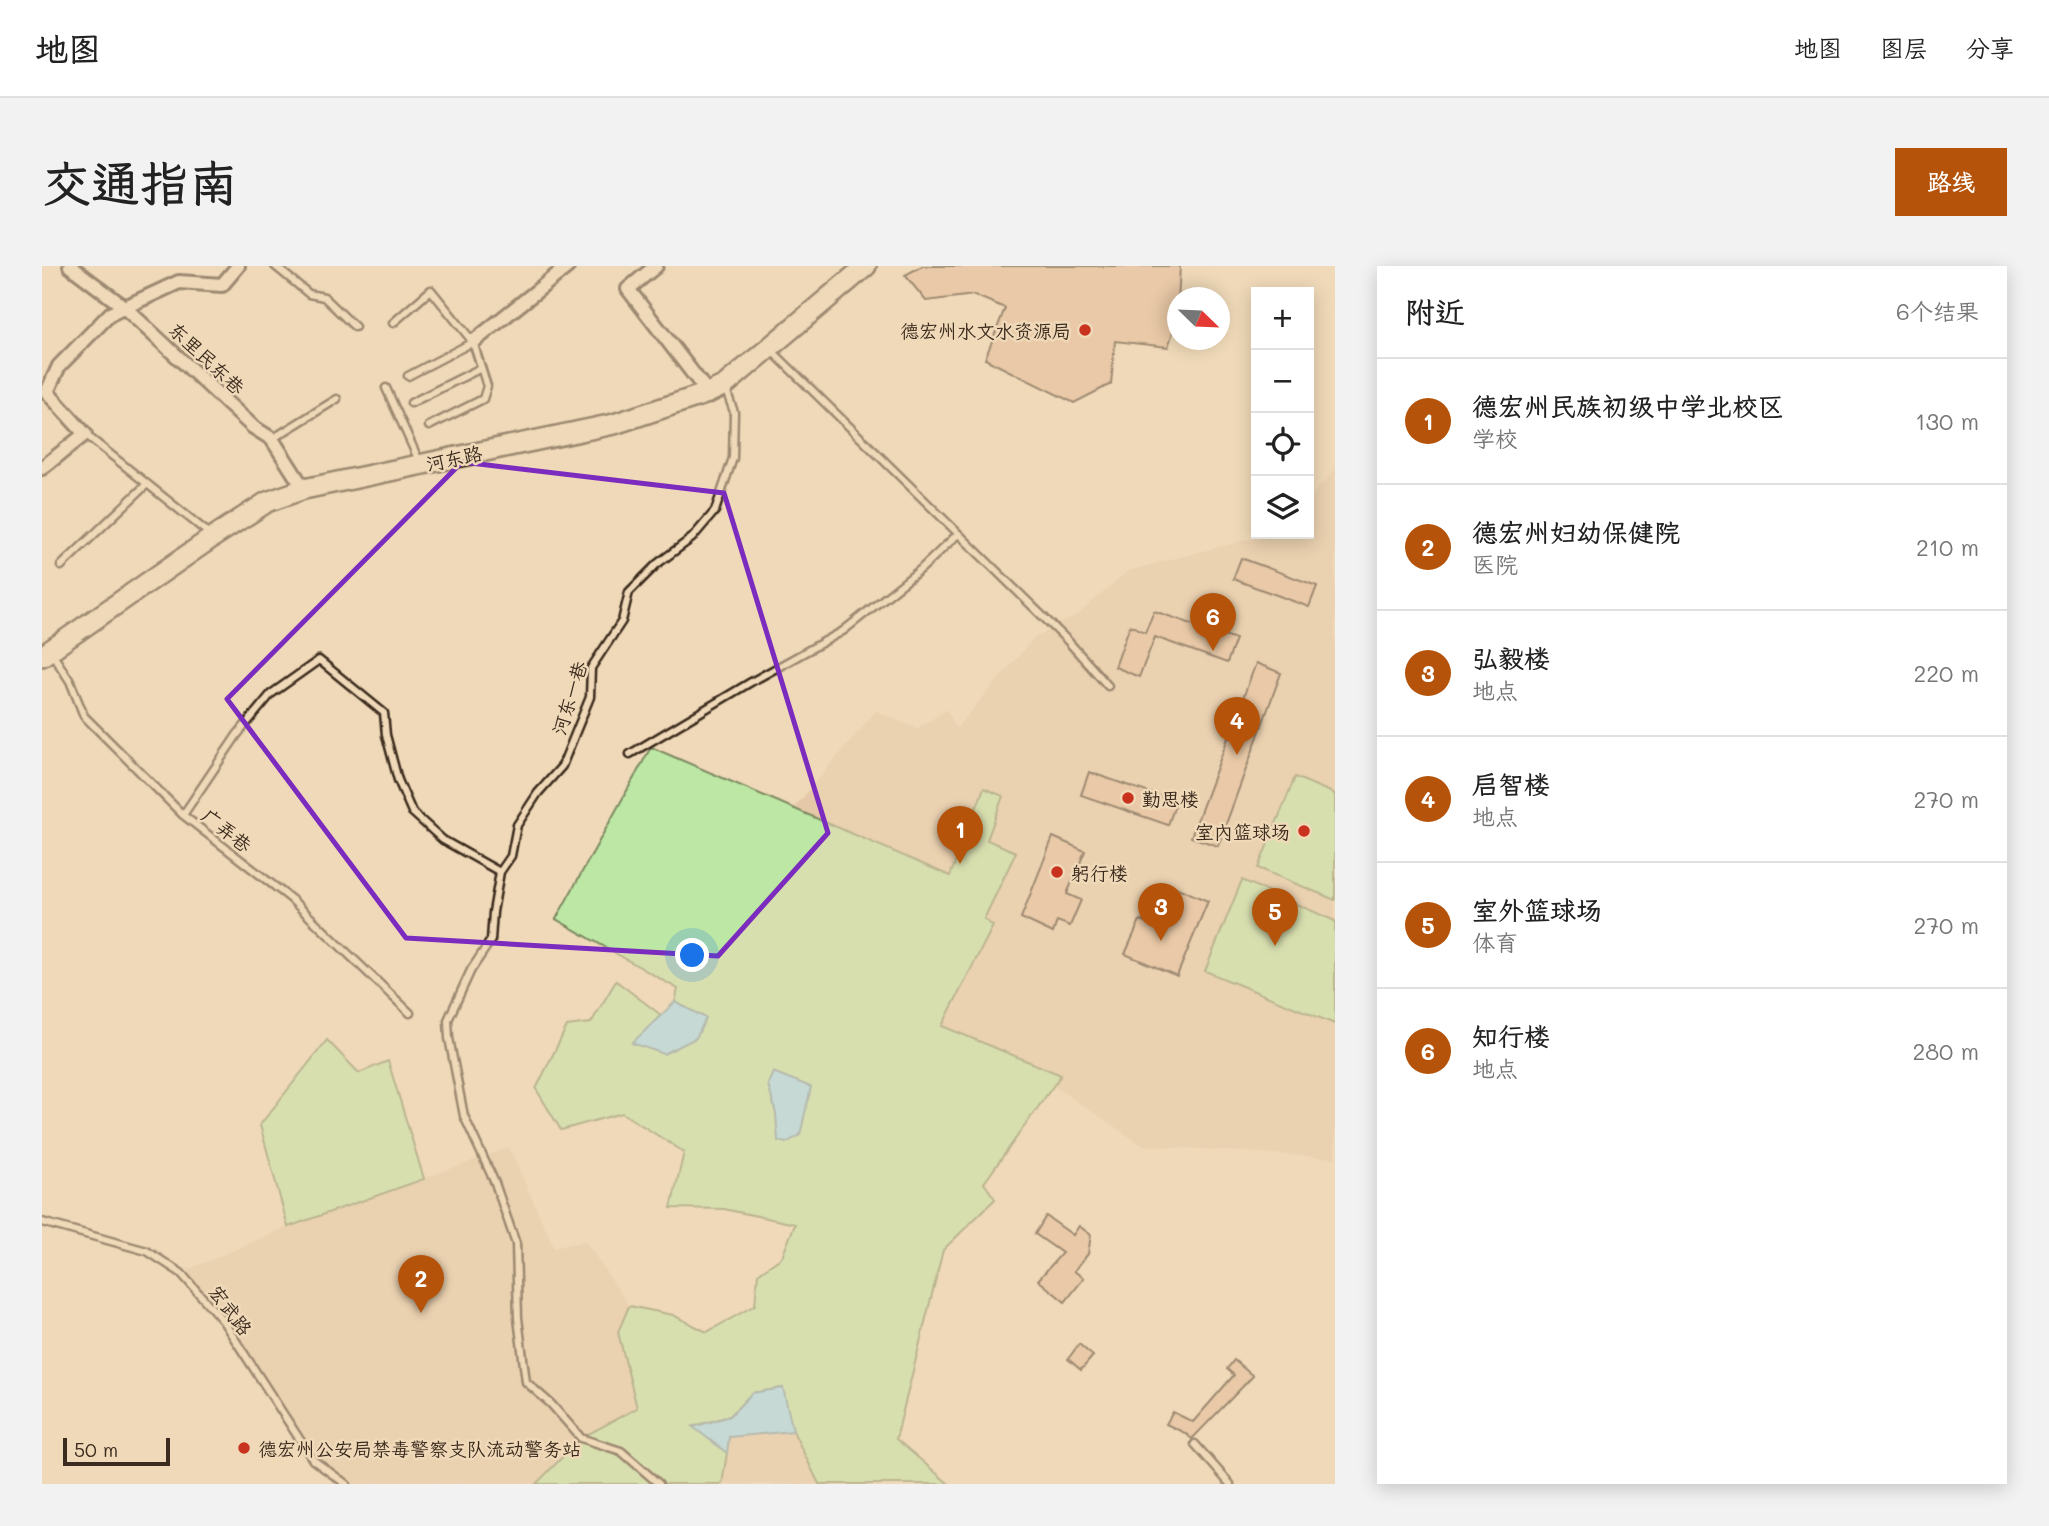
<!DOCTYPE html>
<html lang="zh">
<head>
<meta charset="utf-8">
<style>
	:root { --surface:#fff; --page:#f2f2f2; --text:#222; --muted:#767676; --line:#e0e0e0; --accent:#b45309 }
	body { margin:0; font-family:Mali,"LXGW WenKai TC",sans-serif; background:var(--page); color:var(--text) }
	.controls { position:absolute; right:21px; top:21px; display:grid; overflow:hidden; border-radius:0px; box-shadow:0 4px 18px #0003 }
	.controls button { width:63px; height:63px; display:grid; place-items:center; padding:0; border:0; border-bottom:2px solid var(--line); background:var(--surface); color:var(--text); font:35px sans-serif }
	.compass { position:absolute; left:1125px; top:21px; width:63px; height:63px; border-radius:50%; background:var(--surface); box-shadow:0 4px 18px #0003; rotate:113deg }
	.scale { position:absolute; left:21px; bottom:18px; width:107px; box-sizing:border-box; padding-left:7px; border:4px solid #3b2a1e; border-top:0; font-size:19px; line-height:24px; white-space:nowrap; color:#3b2a1e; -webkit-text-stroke:5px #efd9b8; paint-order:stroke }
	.you { position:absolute; left:651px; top:690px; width:24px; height:24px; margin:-18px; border:5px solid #fff; border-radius:50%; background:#1a73e8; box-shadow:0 0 0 10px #1a73e833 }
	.badge { display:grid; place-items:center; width:46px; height:46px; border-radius:50%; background:var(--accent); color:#fff; font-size:23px; font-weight:700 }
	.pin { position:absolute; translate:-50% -58px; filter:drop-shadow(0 2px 4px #0008) }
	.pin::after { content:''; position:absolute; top:37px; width:24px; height:21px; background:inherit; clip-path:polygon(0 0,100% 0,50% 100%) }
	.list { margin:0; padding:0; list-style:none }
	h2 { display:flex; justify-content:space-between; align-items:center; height:91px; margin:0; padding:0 28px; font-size:30px }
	h2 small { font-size:23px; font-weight:400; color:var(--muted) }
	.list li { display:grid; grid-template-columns:46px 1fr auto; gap:21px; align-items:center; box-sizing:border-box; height:126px; padding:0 28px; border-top:2px solid var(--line) }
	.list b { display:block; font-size:26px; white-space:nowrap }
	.list p { margin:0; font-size:23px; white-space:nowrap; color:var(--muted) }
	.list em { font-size:23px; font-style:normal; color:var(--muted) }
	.icon { flex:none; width:38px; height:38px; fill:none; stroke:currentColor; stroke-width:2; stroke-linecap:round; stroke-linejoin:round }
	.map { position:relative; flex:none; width:1293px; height:1218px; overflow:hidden; border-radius:0px }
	header { display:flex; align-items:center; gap:42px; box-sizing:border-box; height:98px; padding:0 35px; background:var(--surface); border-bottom:2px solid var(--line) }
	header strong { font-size:33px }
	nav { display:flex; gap:38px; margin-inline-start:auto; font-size:24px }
	.intro { display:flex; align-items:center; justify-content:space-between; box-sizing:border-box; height:168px; padding:0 42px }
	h1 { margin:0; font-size:49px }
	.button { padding:18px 32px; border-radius:0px; background:var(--accent); color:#fff; font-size:24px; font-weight:700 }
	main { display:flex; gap:42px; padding:0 42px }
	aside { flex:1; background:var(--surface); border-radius:0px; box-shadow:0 4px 18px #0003 }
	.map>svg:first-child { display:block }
</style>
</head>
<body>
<header>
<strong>地图</strong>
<nav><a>地图</a><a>图层</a><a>分享</a></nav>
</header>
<div class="intro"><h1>交通指南</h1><a class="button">路线</a></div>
<main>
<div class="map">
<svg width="1293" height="1218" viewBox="0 0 1293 1218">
	<rect width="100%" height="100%" fill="#efd9b8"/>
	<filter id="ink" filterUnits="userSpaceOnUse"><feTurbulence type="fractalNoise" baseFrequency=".0143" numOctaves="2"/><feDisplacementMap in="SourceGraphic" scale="14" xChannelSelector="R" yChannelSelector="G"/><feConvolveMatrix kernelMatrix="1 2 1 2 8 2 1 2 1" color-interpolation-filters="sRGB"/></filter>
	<g filter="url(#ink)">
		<!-- built -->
		<path fill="#e4c8a7" d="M 1293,204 L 1293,892 L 1100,879 L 1012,820 L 1019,810 L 785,815 L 633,736 L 636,723 L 514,653 L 751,543 L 834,445 L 875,463 L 905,444 L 914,463 L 992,372 L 1037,348 L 1086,305 L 1227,268 L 1267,268 L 1267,232 Z
			M 467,882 L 512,982 L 543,975 L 587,1040 L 576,1066 L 595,1142 L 539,1172 L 494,1218 L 304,1218 L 271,1194 L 181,1055 L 139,1007 L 246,961 Z
			M 751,1165 L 777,1218 L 680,1218 L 687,1171 Z"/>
		<!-- green -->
		<path fill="#bce7a4" stroke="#7c8861" stroke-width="2" d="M 609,481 L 908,610 L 942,522 L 961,530 L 945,574 L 974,586 L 942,653 L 951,660 L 900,760 L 1019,809 L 942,917 L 953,933 L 901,984 L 854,1173 L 907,1218 L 777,1218 L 751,1165 L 740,1122 L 710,1127 L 688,1150 L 652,1160 L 685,1187 L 680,1218 L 494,1218 L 539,1172 L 595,1142 L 576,1066 L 587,1040 L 631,1049 L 665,1066 L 713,1039 L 716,1008 L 740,991 L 753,958 L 682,943 L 629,942 L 642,886 L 580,847 L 519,864 L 494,823 L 525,760 L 549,757 L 574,715 L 619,749 L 591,777 L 663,752 L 633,736 L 636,723 L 514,653 Z
			M 1253,511 L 1293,528 L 1293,634 L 1216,602 Z
			M 1200,614 L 1293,655 L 1293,758 L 1163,705 Z
			M 285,774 L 317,807 L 346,795 L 382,913 L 246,961 L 218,859 Z"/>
		<!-- water -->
		<path fill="#95daf7" stroke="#7194a0" stroke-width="2" d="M 633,736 L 664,752 L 654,772 L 622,788 L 590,777 Z
			M 731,806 L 769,821 L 758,869 L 744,877 L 736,875 L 734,848 L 726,818 Z
			M 741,1122 L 751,1165 L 687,1171 L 685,1187 L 651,1161 L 688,1150 L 710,1127 Z"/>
		<!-- building -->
		<path fill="#e2b792" stroke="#3b2a1e" stroke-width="2" d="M 880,0 L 1138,0 L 1135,54 L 1126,81 L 1073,75 L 1069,118 L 1032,137 L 943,93 L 963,42 L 932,29 L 884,35 L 863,9 Z
			M 1199,292 L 1275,320 L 1267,341 L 1191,313 Z
			M 1112,345 L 1194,373 L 1185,397 L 1113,371 L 1097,411 L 1073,401 L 1088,359 L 1103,366 Z
			M 1214,397 L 1239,407 L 1176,580 L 1149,571 Z
			M 1047,506 L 1134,536 L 1126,559 L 1039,529 Z
			M 1011,571 L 1043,585 L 1025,628 L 1039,634 L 1028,660 L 1015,655 L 1011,667 L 979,652 Z
			M 1133,621 L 1166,635 L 1135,710 L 1083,688 L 1098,654 L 1115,661 Z
			M 1004,950 L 1031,969 L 1037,960 L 1049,969 L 1046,988 L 1032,1005 L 1042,1012 L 1023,1036 L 996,1014 L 1020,987 L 993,968 Z
			M 1037,1078 L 1051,1090 L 1039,1104 L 1026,1093 Z
			M 1192,1094 L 1211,1110 L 1150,1173 L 1143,1167 L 1124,1158 L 1131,1146 L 1151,1156 L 1192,1109 L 1185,1103 Z"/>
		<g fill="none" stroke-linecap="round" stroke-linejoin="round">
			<!-- service casing -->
			<g stroke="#3b2a1e" stroke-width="11">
				<path id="service" d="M 233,0 L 267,28 L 282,31 L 313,61
					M 351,57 L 389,24 L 431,76 L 445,120 L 441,133 L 387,160
					M 728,83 L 1025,374 L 1066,420
					M 366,110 L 431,76
					M 344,122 L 378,197
					M 369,137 L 439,102
					M 43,168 L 170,270
					M 230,173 L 295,133
					M 19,300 L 105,218
					M 9,386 L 28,415 L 42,450 L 141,549 L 249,633 L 368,747
					M 588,488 L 709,416 L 801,365 L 879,303 L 916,268
					M 141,549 L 195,469 L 229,428 L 277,394 L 342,447 L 344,469 L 356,514 L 370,546 L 401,574 L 458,606
					M 0,956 L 105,985 L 139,1007 L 181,1055 L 271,1194 L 304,1218
					M 1153,1178 L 1188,1218
					M 617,1218 L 579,1185 L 539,1172 L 509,1138 L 484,1116 L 476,1052 L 474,978 L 453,917 L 422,850 L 407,772 L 406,754 L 429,704 L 449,674 L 451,646 L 458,606 L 469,590 L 475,559 L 496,527 L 520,500 L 548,431 L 549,402 L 580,355 L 587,326 L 615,298 L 650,272 L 673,245 L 691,192 L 692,146 L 683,121"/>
			</g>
			<!-- minor casing -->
			<g stroke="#3b2a1e" stroke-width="18">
				<path id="minor" d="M 28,0 L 82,41 L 211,161 L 230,173 L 262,223
					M 614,0 L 586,23 L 666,127
					M 431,76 L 526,0
					M 0,202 L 43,168 L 5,126 L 17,100 L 68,48 L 137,16 L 180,19 L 196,0"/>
			</g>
			<!-- secondary casing -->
			<g stroke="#3b2a1e" stroke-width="24">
				<path id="secondary" d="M 0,390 L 171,271 L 225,236 L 262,223 L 572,158 L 666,127 L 683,119 L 824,0"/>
			</g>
			<!-- service -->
			<use href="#service" stroke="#efd9b8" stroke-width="6"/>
			<!-- minor -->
			<use href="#minor" stroke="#efd9b8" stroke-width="12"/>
			<!-- secondary -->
			<use href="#secondary" stroke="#efd9b8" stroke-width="19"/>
		</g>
	</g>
	<!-- marked area -->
	<path d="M0 0H1293V1218H0ZM 420,196 L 682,227 L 786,567 L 676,690 L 364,672 L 185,433 Z" fill="#efd9b8" fill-opacity=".55" fill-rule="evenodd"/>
	<path fill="none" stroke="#7b2cbf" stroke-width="5" stroke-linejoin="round" d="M 420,196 L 682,227 L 786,567 L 676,690 L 364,672 L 185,433 Z"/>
	<!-- markers -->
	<g fill="#c8321e" stroke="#efd9b8" stroke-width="2.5">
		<circle cx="1043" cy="64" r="7"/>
		<circle cx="1086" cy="532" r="7"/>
		<circle cx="1262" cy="565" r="7"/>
		<circle cx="1015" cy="606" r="7"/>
		<circle cx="202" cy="1182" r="7"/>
	</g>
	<g text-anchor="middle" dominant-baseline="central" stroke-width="5" stroke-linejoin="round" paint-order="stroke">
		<!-- poi labels -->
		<g font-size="19" fill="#3b2a1e" stroke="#efd9b8" text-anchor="start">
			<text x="1029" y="64" text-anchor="end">德宏州水文水资源局</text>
			<text x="1100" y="532">勤思楼</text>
			<text x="1248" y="565" text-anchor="end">室内篮球场</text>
			<text x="1029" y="606">躬行楼</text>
			<text x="216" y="1182">德宏州公安局禁毒警察支队流动警务站</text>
		</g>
		<!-- street labels -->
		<g font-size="19" fill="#3b2a1e" stroke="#efd9b8">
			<text transform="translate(165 92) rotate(43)">东里民东巷</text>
			<text transform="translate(412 192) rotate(-12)">河东路</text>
			<text transform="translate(527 432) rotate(-73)">河东一巷</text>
			<text transform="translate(185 564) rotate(38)">广弄巷</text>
			<text transform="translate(189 1044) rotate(53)">宏武路</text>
		</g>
	</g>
</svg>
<div class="controls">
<button>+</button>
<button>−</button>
<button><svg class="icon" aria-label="locate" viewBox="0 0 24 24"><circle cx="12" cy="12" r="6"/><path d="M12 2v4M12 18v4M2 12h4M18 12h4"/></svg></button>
<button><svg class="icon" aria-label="layers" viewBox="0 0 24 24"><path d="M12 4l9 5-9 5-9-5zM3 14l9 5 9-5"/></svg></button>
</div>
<svg class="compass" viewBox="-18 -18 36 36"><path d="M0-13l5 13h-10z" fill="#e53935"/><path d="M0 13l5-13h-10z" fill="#767676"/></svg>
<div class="scale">50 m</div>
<div class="you"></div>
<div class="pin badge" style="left:918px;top:598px">1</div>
<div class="pin badge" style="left:379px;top:1047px">2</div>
<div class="pin badge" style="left:1119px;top:675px">3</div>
<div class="pin badge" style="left:1195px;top:489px">4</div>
<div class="pin badge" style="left:1233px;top:680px">5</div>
<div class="pin badge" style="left:1171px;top:385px">6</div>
</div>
<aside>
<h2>附近<small>6个结果</small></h2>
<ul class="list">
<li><span class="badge">1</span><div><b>德宏州民族初级中学北校区</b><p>学校</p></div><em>130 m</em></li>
<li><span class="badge">2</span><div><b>德宏州妇幼保健院</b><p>医院</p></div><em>210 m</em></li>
<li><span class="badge">3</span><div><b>弘毅楼</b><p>地点</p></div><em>220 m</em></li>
<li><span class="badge">4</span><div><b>启智楼</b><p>地点</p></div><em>270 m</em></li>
<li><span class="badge">5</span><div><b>室外篮球场</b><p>体育</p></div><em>270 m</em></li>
<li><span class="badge">6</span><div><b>知行楼</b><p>地点</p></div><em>280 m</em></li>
</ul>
</aside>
</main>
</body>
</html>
